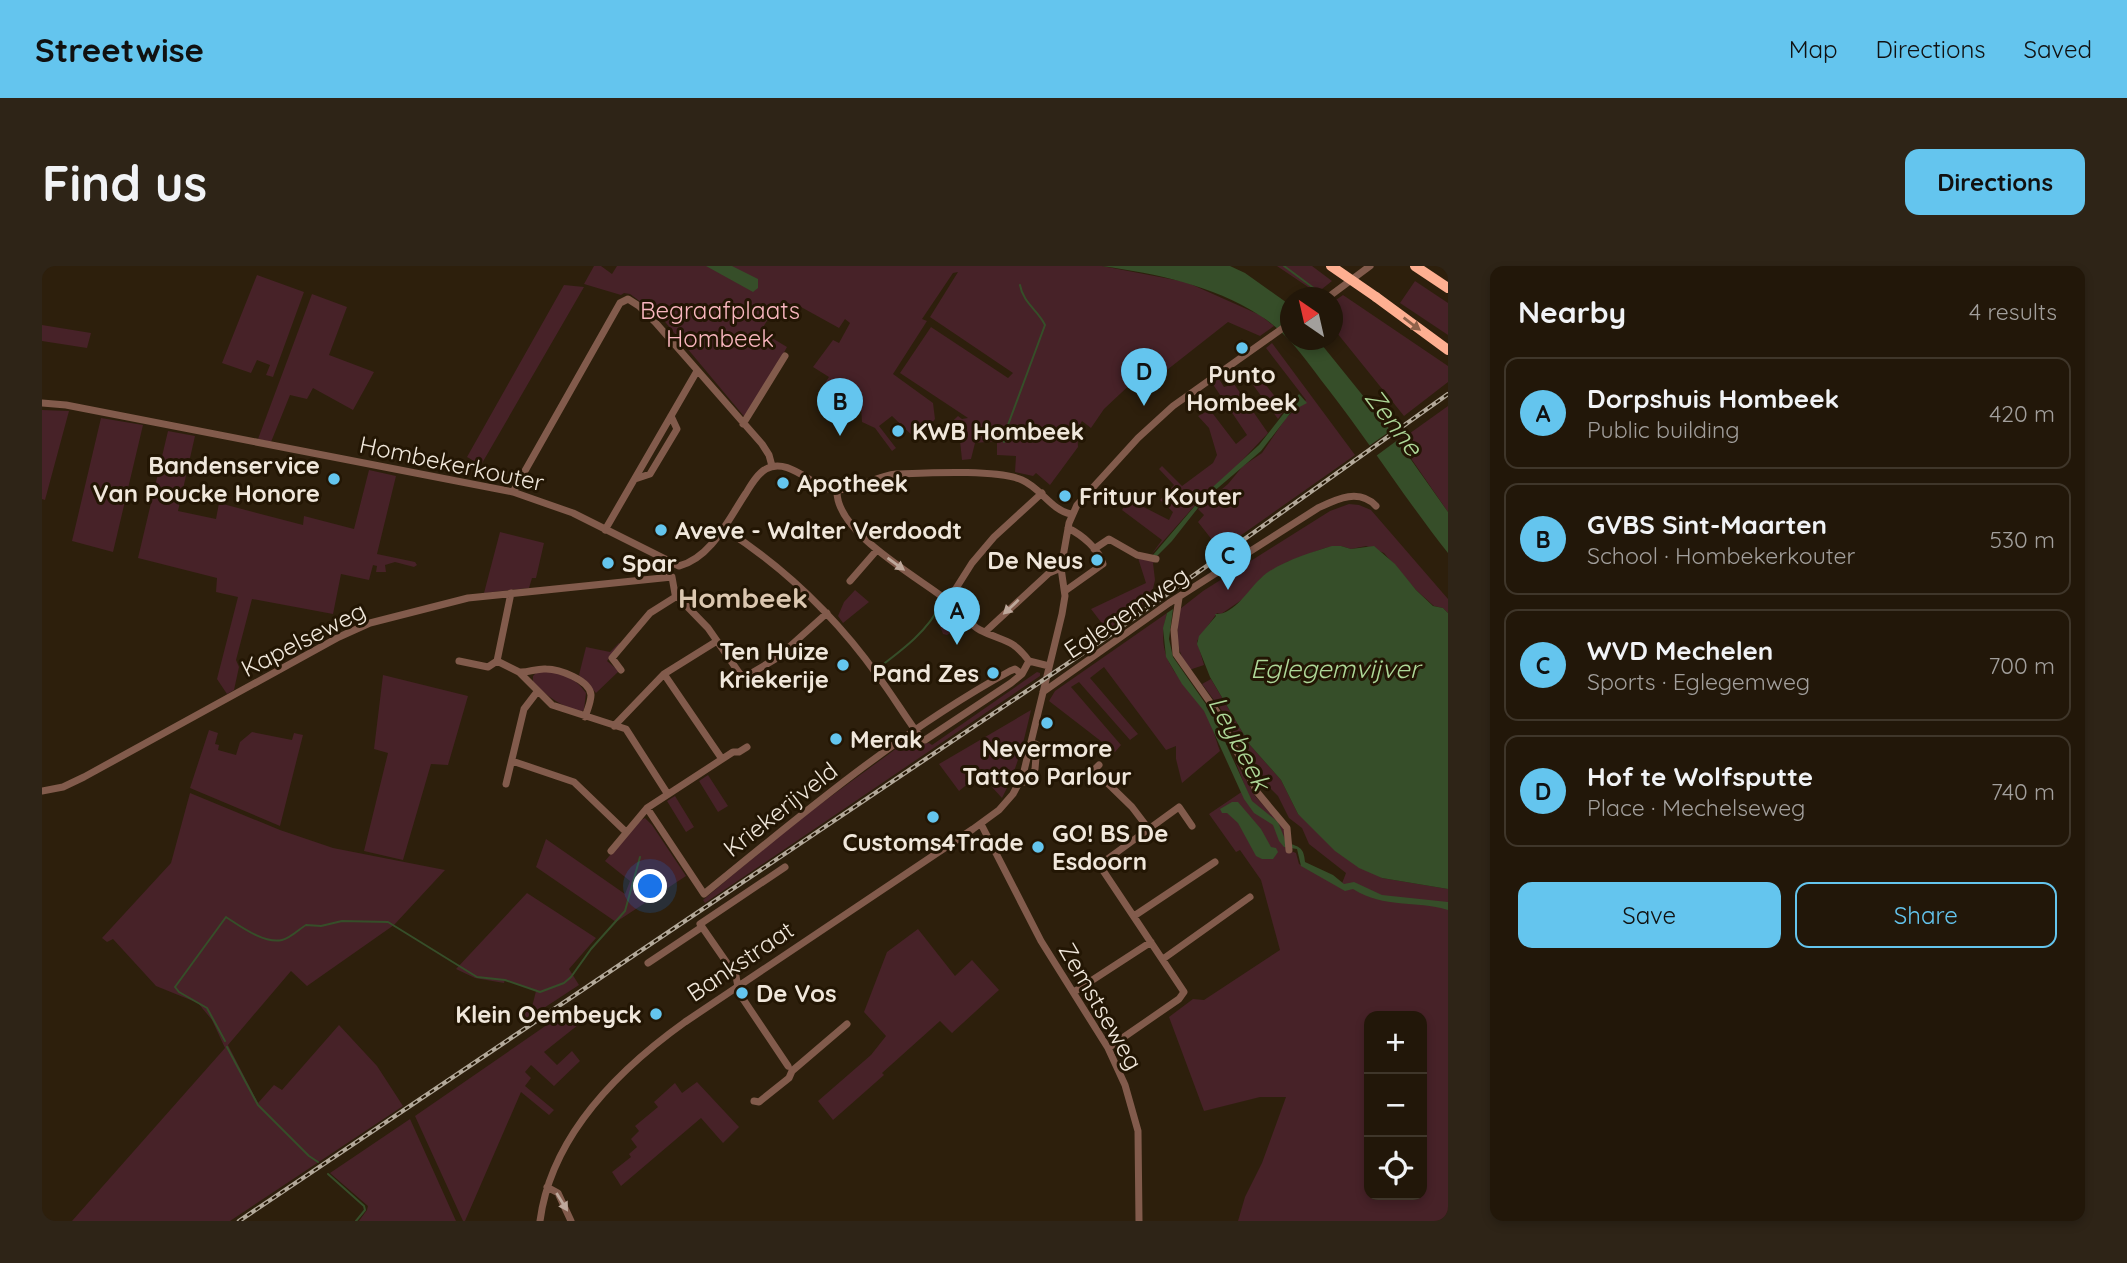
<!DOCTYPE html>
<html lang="en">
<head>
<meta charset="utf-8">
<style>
	:root { --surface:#221709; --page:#2e2417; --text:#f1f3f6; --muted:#a29f9c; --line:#3f362a; --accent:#64c5ee }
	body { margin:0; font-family:Quicksand,sans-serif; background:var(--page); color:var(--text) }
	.controls { position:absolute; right:21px; bottom:21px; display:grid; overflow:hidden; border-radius:14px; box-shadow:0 4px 10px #0003 }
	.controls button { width:63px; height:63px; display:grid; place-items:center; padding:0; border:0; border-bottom:2px solid var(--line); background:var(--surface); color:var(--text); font:35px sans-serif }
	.compass { position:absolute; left:1238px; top:21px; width:63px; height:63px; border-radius:50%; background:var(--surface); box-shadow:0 4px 10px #0003; rotate:326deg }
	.you { position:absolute; left:609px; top:621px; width:24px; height:24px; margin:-18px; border:5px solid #fff; border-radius:50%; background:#1a73e8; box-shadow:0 0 0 10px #1a73e833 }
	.badge { display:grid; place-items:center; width:46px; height:46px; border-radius:50%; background:var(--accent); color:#111; font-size:23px; font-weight:700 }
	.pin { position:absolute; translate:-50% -58px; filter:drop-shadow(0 2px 4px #0008) }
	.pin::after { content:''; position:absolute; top:37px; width:24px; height:21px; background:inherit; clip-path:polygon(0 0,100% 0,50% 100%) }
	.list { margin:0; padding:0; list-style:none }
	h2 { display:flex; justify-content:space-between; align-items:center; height:91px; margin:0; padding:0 28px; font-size:30px }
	h2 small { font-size:23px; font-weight:400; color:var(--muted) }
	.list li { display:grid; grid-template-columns:46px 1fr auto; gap:21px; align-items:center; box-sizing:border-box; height:112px; margin:0 14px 14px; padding:0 14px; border:2px solid var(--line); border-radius:14px }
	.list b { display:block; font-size:26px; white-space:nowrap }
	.list p { margin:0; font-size:23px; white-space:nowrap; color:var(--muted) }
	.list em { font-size:23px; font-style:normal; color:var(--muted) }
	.actions { display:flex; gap:14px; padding:21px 28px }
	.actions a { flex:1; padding:16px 0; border:2px solid var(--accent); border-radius:14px; text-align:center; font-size:24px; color:var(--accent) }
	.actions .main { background:var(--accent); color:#111 }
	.icon { flex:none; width:38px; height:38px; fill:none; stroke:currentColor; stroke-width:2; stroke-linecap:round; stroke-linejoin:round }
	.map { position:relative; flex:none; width:1406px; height:955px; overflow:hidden; border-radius:14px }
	header { display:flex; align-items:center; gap:42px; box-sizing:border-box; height:98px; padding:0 35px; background:var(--accent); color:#111 }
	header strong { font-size:33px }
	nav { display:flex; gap:38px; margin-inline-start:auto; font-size:24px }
	.intro { display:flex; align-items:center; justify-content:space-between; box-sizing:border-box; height:168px; padding:0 42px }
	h1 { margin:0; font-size:49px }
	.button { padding:18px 32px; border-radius:14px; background:var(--accent); color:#111; font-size:24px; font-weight:700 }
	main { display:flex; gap:42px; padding:0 42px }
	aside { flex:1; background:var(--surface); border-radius:14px; box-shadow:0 4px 10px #0003 }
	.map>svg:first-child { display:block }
</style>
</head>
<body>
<header>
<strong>Streetwise</strong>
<nav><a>Map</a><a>Directions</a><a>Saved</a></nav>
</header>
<div class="intro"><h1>Find us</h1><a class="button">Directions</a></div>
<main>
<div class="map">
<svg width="1406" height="955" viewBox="0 0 1406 955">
	<rect width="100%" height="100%" fill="#2d1f0c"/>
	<!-- green -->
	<path fill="#472228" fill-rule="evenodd" d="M 552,0 L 559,0 L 570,8 L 575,0 L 1060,0 L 1144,16 L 1218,49 L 1232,60 L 1218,70 L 1186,56 L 1116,111 L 1095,112 L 1062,143 L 1049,162 L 1040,155 L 1035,164 L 1036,181 L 1008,219 L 994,207 L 991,210 L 973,206 L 974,190 L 955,189 L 955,175 L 933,177 L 929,193 L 920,194 L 917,165 L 896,169 L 916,150 L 920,153 L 926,152 L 858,107 L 889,61 L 966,112 L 971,107 L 888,51 L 916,6 L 911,7 L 880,53 L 885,55 L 851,108 L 891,137 L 893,153 L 876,175 L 850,150 L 837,160 L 854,182 L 850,185 L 833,162 L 820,156 L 818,126 L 805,115 L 793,133 L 779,123 L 787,111 L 771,101 L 791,74 L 797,77 L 808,57 L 803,53 L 797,62 L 759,41 L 757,43 L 741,34 L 735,43 L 734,40 L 717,68 L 724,71 L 725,69 L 745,81 L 705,154 L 619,51 L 588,28 L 582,27 L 579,29 L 542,18 Z
		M 1235,0 L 1270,0 L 1290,15 L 1275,27 Z
		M 215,9 L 262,26 L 231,111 L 224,109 L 228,99 L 215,94 L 209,107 L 180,97 Z
		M 1373,15 L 1406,37 L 1406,69 L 1358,37 Z
		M 522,19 L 542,21 L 439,199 L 425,191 Z
		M 270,28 L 305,41 L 287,89 L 332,106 L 311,144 L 271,122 L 265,133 L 248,129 L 229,176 L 216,173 Z
		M 1301,29 L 1406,100 L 1406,116 L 1362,150 L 1291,62 L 1291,36 Z
		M 0,59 L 49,67 L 45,82 L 0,75 Z
		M 1230,77 L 1313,189 L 1178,284 L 1156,256 L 1162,249 L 1156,243 L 1186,218 L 1201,200 L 1220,187 L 1244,152 L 1264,134 L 1224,82 Z
		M 1210,102 L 1243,143 L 1236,153 L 1203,108 Z
		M 1177,113 L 1182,121 L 1192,118 L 1226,167 L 1190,205 L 1163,228 L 1109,289 L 1120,274 L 1080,244 L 1086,233 L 1127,254 L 1131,246 L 1118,234 L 1132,219 L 1117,203 L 1120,200 L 1140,220 L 1171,197 L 1175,189 L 1167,162 L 1156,150 L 1168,144 L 1194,178 L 1205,169 L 1170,117 Z
		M 1406,140 L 1406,246 L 1357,175 Z
		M 0,144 L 27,145 L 3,234 L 0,233 Z
		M 59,152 L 101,159 L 71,286 L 30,275 Z
		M 126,165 L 153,170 L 136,245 L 174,253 L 177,237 L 261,259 L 262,250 L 312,263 L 327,204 L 354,210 L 335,288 L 373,296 L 375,299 L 372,301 L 353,296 L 343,299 L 344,306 L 334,306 L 335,300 L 331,299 L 327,314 L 299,308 L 291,348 L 210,333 L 194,394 L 197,401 L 192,424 L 185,428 L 175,413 L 196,331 L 174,326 L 175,312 L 96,292 Z
		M 1307,238 L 1317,239 L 1329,244 L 1406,333 L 1406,347 L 1401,342 L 1392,340 L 1374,324 L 1342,287 L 1324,280 L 1309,283 L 1299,280 L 1283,282 L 1245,296 L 1218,313 L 1204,331 L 1179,348 L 1175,347 L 1155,375 L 1162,399 L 1147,404 C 1133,382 1134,368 1138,343 L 1161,325 L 1288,245 Z
		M 458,266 L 502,277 L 494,312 L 490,312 L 487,322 L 442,327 Z
		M 1096,292 L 1113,296 L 1111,297 L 1113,314 L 1110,327 L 1113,326 L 1114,329 L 1065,364 L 1049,343 L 1104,317 Z
		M 813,324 L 827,336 L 801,357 L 796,350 L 802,336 Z
		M 906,345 L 921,357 L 918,362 L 905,369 L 901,368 L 898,360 Z
		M 1125,347 C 1111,395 1138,409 1162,444 C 1170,456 1173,472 1178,485 L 1140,517 L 1134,493 L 1134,480 L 1124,484 L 1062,401 L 1048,412 L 1096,468 L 1088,474 L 1037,416 L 1029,421 L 1079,479 L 1073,486 L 1007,435 L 1013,425 Z
		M 577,377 L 579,378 L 565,395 L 577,405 L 554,427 L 537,409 L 544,381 L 568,386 Z
		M 496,405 C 516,406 533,410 544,427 L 542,444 L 538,446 C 518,439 505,431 491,416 L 491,410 Z
		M 995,406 L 998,407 L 998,410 L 663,637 L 661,634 L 751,558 L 870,471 L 879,478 L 887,477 L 890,479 Z
		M 341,409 L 426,430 L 406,499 L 389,498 L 361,594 L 322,585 L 346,487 L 332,483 Z
		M 1169,413 L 1208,479 L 1239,514 L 1256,548 L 1340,612 L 1406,623 L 1406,955 L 1196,955 L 1203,931 L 1220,897 L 1244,831 L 1218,831 L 1162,845 L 1127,751 L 1151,733 L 1162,734 L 1238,684 L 1219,614 L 1198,584 L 1194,586 L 1167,548 L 1204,523 L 1192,492 L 1213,530 L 1242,562 L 1244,583 L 1254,587 L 1257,598 L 1299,620 L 1304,607 L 1267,578 L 1260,562 L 1247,552 L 1236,530 L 1210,504 L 1183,449 L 1160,418 ZM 1327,750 L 1380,750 L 1380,929 L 1327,929 Z
		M 989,444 C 982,475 975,504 960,532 L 938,508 L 917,525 L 897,498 Z
		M 167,464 L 176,467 L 173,478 L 177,479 L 176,484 L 194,489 L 198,476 L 210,466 L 250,474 L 252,467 L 261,469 L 238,560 L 148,522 Z
		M 666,509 L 686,540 L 676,546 L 657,515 Z
		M 148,527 L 238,564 L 291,582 L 403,604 L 352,659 L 265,720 L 249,705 L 186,779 L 216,837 L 232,819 L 240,824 L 297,759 L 335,800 L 361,840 L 188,955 L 30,955 L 183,782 L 170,754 L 156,737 L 114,720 L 71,673 L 65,676 L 60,672 L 129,597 Z
		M 633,530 L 652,561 L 644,566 L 625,535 Z
		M 603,552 L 610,559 L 644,610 L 574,656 L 494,601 L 504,573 L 583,628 L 588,615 L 563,595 L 597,555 Z
		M 485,627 L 554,672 L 527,703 L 537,719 L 482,755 L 479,749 L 490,741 L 494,725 L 463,714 L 462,717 L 433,712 L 414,703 Z
		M 876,663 L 913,710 L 930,694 L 957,724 L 910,767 L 898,755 L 840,807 L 842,809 L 791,854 L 776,835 L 829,789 L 844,770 L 822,746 L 845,686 Z
		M 525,745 L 536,759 L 502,786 L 515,799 L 530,785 L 538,795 L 512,820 L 489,799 L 483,806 L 489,812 L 483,820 L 512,844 L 507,849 L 479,826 L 423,955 L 421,955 L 373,850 Z
		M 655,816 L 697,861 L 681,877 L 659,852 L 579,920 L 570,906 L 589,891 L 587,888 L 595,881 L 589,873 L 597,865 L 593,860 L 616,841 L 612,836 L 633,817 L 640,827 Z
		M 368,853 L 414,955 L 317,955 L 325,944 L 326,940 L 288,907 Z"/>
	<!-- water -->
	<path fill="#364e29" d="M 664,0 L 690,0 L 716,13 L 716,22 L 711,26 Z
		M 1060,0 L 1188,0 L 1203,7 L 1248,39 L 1248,74 L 1276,74 L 1343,157 L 1406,246 L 1406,287 C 1364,234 1328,177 1286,123 C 1265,96 1247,67 1217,49 C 1170,19 1115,8 1060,0 Z
		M 1257,128 L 1265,137 L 1250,145 L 1219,185 L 1163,233 L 1130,275 L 1115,290 L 1111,289 L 1163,228 L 1217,179 Z
		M 1290,280 L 1299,280 L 1309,283 L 1332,280 L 1353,298 L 1374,324 L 1391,340 L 1401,342 L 1406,347 L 1406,623 L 1340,612 L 1317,602 L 1293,585 L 1256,548 L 1239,514 L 1208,479 L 1168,411 L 1155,378 L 1157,370 L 1174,350 L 1173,348 C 1191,350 1206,324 1219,312 C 1234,297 1270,286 1290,280 Z
		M 1131,343 L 1127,373 L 1131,391 L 1170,447 L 1210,535 L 1236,556 L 1244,576 C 1256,581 1262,580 1263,596 L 1291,609 L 1302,618 L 1312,616 L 1340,629 L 1406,636 L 1406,644 C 1373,634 1343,643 1311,623 L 1303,625 L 1259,600 L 1255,583 L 1242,581 L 1237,575 L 1231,559 L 1212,547 L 1202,533 L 1162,445 L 1140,418 L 1124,391 L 1121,362 L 1125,347 Z
		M 1190,536 L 1196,536 L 1219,563 L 1229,581 L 1234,582 L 1236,586 L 1231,593 L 1220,593 L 1214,590 L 1196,557 L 1185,547 L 1180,547 L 1178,543 Z"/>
	<!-- pier -->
	<path fill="#2d1f0c" d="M 1351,163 L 1357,173 L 1334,190 L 1327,180 Z"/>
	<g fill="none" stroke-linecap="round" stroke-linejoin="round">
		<!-- stream -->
		<path stroke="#364e29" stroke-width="2" d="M 1242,0 L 1273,23
			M 962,176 L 963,167 L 1003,59 C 996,44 981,37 978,19
			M 835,403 C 860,384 885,366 899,338
			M 183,775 L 165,742 L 137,726 L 133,721 L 184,651 C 198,660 222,678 240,674 C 249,672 257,663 264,659 L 279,660 L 300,655 L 346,656 L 435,711 L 463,714 L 498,726 L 522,717 L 529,711 L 549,683 L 583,645 L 598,591
			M 185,781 L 216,839 L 267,890 L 276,896
			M 286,908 L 322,940 L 323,944 L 314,955"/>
		<!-- minor -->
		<path stroke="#825b4c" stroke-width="7" d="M 1285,32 L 1328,0
			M 0,137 L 24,139 L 471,226 L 531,247 L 637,300 C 669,292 686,254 704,227 C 709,219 715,208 724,203 C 745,191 768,218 787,223 C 809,228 832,210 854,208 C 883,207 955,203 980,214 C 999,222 1009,244 1029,248
			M 701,158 L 743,90
			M 593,213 L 608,208 L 635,163 L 629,150
			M 795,225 C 794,267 876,311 906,335 C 917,343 926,358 938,364 C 961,376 969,371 987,395
			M 471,226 L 578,37 L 586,33 L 597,40 L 613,56 L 720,178 L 727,189 L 730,200
			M 681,262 C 742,301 794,351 836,410 C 851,430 864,452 879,472 L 883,474 L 969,417 L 980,408 L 987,395
			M 563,264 L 655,105
			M 1052,283 L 1067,273 L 1095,289 L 1114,293
			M 630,311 L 633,328 L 666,362 L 698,408 L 703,411 L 735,392 L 785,347
			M 808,315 L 835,284
			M 1023,325 L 1061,298 C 1057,283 1040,269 1026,262
			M 469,327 L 455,395 L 477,406 L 510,439 L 584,463 L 625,527
			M 1137,332 L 1132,364 L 1134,388 L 1175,446 L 1215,526 L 1245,562 L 1247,584
			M 906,335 L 930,297 L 952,271 L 1000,227
			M 943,366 L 1007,307 L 1019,302
			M 417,395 L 446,401 L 455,395
			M 987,395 L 1007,400
			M 579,404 L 570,392 L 608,347 L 635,330
			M 477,406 C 486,407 495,402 504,403 C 517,403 548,414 549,429 C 549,436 545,445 543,451
			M 622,408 L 680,493
			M 1001,426 L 1127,337 L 1276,242 C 1295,233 1317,222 1334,240
			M 572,460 L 622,408 L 675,375
			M 470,495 L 532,516 L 584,566
			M 1057,499 L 1052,504 L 1090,541 L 1106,562
			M 977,517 L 987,515 L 993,503 L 995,479 L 989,476
			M 464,518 L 482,443 L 495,426
			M 0,525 L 21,521 L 42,511 L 297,371 L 328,357 L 426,332 L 630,311
			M 605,542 L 662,628 C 760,548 857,466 968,405 L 973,403 L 980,408
			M 939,558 L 999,675 L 1066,782 L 1083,819 L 1096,865 L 1097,955
			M 569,585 L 605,542 L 691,486 L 697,486 L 705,481
			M 743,601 L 658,658 L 694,710 L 697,727 L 746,800
			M 1092,650 L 1173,596
			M 1121,693 L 1208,631
			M 606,697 L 660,661
			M 1032,726 L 1109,676
			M 1066,782 L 1137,733 L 1142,726 L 1060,603 L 1060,597 L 1137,541 L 1150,560
			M 712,835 L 717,836 L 747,812 L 750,805 L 805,758
			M 505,921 L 516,927 L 529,955
			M 498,955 C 509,870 576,804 643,756 L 931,563 L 957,544 L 971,528 L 981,509 L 1020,348 L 1023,330 L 1019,302 L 1027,257 L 1035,239 L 1096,172 L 1131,140 L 1248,57"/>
		<!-- highway -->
		<path stroke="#feaf91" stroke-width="10" d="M 1373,0 L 1406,22
			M 1334,31 L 1406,84"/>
		<!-- rail casing -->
		<g stroke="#b3a99a" stroke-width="4.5">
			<path id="rail" d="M 197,955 L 1065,371 L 1406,128"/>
		</g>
		<!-- rail -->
		<use href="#rail" stroke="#231604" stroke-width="2" stroke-dasharray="5" stroke-linecap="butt"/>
		<!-- highway-bridge -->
		<path stroke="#feaf91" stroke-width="10" d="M 1289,0 L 1334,31"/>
	</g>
	<!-- one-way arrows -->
	<defs><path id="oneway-solid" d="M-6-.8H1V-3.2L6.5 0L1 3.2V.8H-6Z" transform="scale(1.75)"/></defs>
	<use fill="#90624a" href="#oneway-solid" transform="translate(1370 58) rotate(37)"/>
	<g fill="#bea89b">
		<use href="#oneway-solid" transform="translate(854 298) rotate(36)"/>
		<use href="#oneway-solid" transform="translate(969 341) rotate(137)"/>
		<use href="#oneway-solid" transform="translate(520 936) rotate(58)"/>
	</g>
	<!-- markers -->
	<g fill="#64c5ee" stroke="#231604" stroke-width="2.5">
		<circle cx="1200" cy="82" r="7"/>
		<circle cx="856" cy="165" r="7"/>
		<circle cx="292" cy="213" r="7"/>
		<circle cx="741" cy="217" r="7"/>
		<circle cx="1023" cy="230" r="7"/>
		<circle cx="619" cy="264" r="7"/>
		<circle cx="1055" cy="294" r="7"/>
		<circle cx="566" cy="297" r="7"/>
		<circle cx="801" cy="399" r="7"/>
		<circle cx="951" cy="407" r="7"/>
		<circle cx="1005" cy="457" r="7"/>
		<circle cx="794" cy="473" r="7"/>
		<circle cx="891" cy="551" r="7"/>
		<circle cx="996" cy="581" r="7"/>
		<circle cx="700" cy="727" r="7"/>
		<circle cx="614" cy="748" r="7"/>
	</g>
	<g text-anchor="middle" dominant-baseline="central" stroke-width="6" stroke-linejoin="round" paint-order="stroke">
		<!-- park labels -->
		<g font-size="24" fill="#f9b6bf" stroke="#231604">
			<text x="678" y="44">Begraafplaats<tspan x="678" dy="28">Hombeek</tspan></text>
		</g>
		<!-- poi labels -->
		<g font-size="24" font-weight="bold" fill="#f0e7db" stroke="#231604" text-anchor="start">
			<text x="1200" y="108" text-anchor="middle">Punto<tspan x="1200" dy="28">Hombeek</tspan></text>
			<text x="870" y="165">KWB Hombeek</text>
			<text x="278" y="199" text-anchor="end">Bandenservice<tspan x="278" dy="28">Van Poucke Honore</tspan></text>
			<text x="755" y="217">Apotheek</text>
			<text x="1037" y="230">Frituur Kouter</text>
			<text x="633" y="264">Aveve - Walter Verdoodt</text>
			<text x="1041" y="294" text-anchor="end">De Neus</text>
			<text x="580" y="297">Spar</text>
			<text x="787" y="385" text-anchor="end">Ten Huize<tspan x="787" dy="28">Kriekerije</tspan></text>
			<text x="937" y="407" text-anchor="end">Pand Zes</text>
			<text x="808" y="473">Merak</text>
			<text x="1005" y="482" text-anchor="middle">Nevermore<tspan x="1005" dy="28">Tattoo Parlour</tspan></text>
			<text x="1010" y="567">GO! BS De<tspan x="1010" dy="28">Esdoorn</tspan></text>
			<text x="891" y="576" text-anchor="middle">Customs4Trade</text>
			<text x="714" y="727">De Vos</text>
			<text x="600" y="748" text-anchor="end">Klein Oembeyck</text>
		</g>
		<!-- street labels -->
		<g font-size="24" fill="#f0e7db" stroke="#231604">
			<text transform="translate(410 197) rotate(12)">Hombekerkouter</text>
			<text transform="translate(1084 346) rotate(-34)">Eglegemweg</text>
			<text transform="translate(261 373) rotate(-27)">Kapelseweg</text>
			<text transform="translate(738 543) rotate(-38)">Kriekerijveld</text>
			<text transform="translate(698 695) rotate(-34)">Bankstraat</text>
			<text transform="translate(1059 740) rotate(60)">Zemstseweg</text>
		</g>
		<!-- water labels -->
		<g font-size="26" font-style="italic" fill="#aed898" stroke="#231604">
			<text transform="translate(1352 156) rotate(53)">Zenne</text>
			<text x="1293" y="402">Eglegemvijver</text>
			<text transform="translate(1198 477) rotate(62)">Leybeek</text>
		</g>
		<!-- quarter labels -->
		<g font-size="28" font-weight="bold" fill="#dbc7b0" stroke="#231604">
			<text x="701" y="331">Hombeek</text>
		</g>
	</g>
</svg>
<div class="controls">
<button>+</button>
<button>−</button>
<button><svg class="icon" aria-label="locate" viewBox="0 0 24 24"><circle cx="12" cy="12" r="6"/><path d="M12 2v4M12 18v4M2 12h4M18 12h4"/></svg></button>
</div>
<svg class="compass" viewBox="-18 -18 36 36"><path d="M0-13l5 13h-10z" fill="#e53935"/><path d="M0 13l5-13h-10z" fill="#a29f9c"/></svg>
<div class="you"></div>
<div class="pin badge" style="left:915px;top:379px">A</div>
<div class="pin badge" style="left:798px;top:170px">B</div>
<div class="pin badge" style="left:1186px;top:324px">C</div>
<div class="pin badge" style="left:1102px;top:140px">D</div>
</div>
<aside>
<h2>Nearby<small>4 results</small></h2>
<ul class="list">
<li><span class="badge">A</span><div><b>Dorpshuis Hombeek</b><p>Public building</p></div><em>420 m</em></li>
<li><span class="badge">B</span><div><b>GVBS Sint-Maarten</b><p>School · Hombekerkouter</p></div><em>530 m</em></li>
<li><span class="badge">C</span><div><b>WVD Mechelen</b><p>Sports · Eglegemweg</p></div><em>700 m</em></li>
<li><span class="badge">D</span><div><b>Hof te Wolfsputte</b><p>Place · Mechelseweg</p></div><em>740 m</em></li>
</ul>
<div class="actions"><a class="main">Save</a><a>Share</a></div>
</aside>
</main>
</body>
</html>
